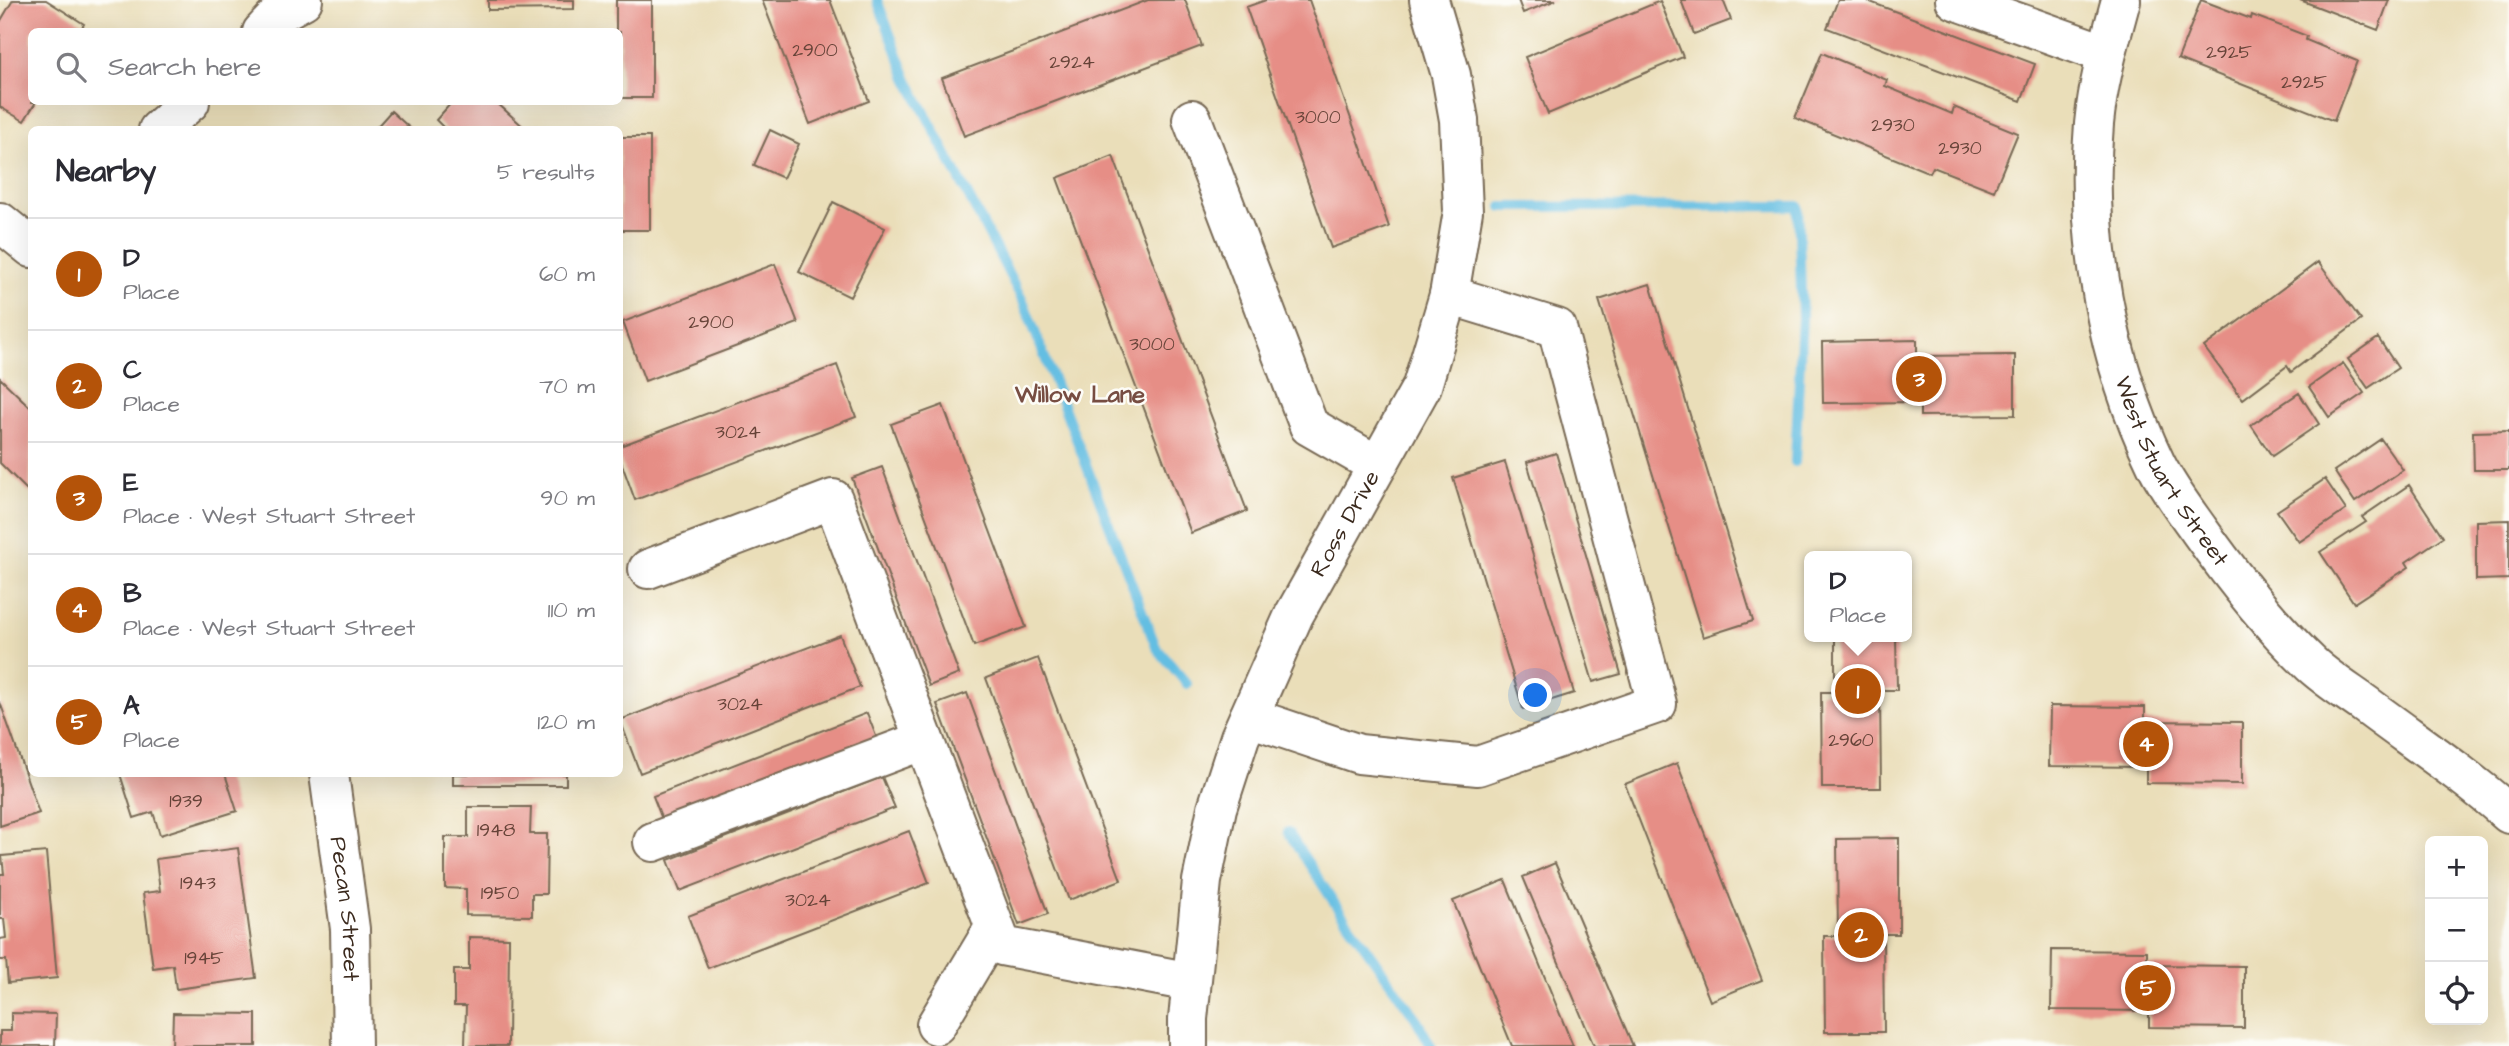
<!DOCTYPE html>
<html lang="en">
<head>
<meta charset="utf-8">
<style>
	:root { --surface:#fff; --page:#f2f2f3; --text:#2b2b33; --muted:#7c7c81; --line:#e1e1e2; --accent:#b45309 }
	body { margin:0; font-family:"Architects Daughter",sans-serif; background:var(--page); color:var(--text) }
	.controls { position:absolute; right:21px; bottom:21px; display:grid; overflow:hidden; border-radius:10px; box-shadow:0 7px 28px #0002 }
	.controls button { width:63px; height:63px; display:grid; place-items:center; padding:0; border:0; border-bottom:2px solid var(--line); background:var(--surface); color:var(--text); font:35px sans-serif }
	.you { position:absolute; left:1536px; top:696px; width:24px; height:24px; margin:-18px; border:5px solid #fff; border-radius:50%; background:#1a73e8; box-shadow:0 0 0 10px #1a73e833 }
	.badge { display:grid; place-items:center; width:46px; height:46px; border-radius:50%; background:var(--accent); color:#fff; font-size:23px; font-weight:700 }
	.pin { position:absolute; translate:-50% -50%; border:4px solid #fff; box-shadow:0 2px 7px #0006 }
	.popup { position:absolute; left:1804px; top:551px; width:108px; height:91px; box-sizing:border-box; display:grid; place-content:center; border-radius:10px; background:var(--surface); filter:drop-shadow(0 2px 5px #0005); font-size:23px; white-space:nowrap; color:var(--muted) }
	.popup b { font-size:26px; color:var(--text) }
	.popup::after { content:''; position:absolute; left:50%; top:100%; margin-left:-14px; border:14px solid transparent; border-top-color:var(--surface) }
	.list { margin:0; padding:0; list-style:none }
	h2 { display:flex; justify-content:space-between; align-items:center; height:91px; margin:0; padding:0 28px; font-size:30px }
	h2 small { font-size:23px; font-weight:400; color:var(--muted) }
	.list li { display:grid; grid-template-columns:46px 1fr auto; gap:21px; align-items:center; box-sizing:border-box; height:112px; padding:0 28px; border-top:2px solid var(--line) }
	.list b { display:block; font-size:26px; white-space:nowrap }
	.list p { margin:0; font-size:23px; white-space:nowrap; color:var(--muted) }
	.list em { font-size:23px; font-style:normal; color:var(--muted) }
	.icon { flex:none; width:38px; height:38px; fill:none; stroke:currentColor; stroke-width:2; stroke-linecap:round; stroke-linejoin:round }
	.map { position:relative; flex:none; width:2509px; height:1046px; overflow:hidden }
	.search { position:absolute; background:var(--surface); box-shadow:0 7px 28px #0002; left:28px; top:28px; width:595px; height:77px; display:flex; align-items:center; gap:18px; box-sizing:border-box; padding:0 24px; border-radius:10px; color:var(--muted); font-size:26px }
	.panel { position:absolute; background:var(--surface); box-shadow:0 7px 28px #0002; left:28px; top:126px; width:595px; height:651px; border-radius:10px }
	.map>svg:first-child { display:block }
</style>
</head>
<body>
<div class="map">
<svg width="2509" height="1046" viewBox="0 0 2509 1046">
	<rect width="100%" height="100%" fill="#fdfcf7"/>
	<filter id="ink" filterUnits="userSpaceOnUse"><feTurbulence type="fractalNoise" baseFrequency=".0143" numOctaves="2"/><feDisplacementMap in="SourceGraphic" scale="14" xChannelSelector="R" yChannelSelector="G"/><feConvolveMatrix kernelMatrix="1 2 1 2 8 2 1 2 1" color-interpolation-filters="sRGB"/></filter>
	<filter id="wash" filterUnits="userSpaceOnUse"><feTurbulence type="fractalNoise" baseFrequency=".00686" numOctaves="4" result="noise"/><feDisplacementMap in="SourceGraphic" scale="28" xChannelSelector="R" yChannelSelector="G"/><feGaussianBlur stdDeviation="1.57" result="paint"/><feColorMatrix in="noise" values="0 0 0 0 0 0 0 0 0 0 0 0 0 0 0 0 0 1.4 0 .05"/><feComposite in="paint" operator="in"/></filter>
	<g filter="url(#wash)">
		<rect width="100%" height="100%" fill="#eadeb9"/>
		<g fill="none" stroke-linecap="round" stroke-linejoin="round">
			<!-- stream -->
			<path stroke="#64bee2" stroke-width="10" d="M 877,0 L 907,78 L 1024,303 L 1156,647 L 1187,684
				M 1502,207 L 1798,206 L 1802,317 L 1795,462
				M 1288,832 L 1339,910 L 1415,1017 L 1431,1046"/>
		</g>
		<g id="blocks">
			<!-- building -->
			<path fill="#e68e86" d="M 13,0 L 46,0 L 84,24 L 79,32 L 32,32 L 32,102 L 36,102 L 24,121 L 0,107 L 0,22 Z
				M 488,0 L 574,0 L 574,9 L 488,10 Z
				M 616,0 L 652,0 L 652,98 L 620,98 L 620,32 L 616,32 Z
				M 762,0 L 830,0 L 869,101 L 810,124 Z
				M 1148,0 L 1185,0 L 1202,46 L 964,136 L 942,78 Z
				M 1266,0 L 1309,0 L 1389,227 L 1331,248 L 1246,7 Z
				M 1518,0 L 1556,0 L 1523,13 Z
				M 1681,0 L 1723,0 L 1731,20 L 1694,34 Z
				M 1838,0 L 1865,0 L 2035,64 L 2021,101 L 1827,28 Z
				M 2201,0 L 2251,19 L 2252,15 L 2307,36 L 2306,40 L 2357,61 L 2334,121 L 2178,59 Z
				M 2300,0 L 2389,0 L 2378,30 Z
				M 1660,1 L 1683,57 L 1548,114 L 1525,57 Z
				M 1822,53 L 1887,80 L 1885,86 L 1952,114 L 1954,107 L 2018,133 L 1994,191 L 1933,167 L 1930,173 L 1795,118 Z
				M 452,102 L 496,102 L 527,130 L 446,130 L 436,120 Z
				M 391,111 L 412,130 L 374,130 Z
				M 770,130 L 799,144 L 783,178 L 754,165 Z
				M 620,137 L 650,137 L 650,230 L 620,230 Z
				M 1113,156 L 1247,511 L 1191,533 L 1057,178 Z
				M 833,202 L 885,228 L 850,297 L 799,272 Z
				M 2318,262 L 2361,320 L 2291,372 L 2287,366 L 2243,399 L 2204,347 Z
				M 775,264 L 798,323 L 645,381 L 623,322 Z
				M 1650,284 L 1753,621 L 1703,637 L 1599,300 Z
				M 2378,338 L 2398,368 L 2368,388 L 2348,359 Z
				M 1917,340 L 1917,356 L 2015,355 L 2015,415 L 1920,416 L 1920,402 L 1823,403 L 1822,342 Z
				M 2343,363 L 2364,393 L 2329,417 L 2309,387 Z
				M 837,365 L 856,417 L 635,500 L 620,459 L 620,446 Z
				M 0,378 L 32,409 L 30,493 L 0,463 Z
				M 2299,393 L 2319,424 L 2272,456 L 2251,425 Z
				M 943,405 L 1026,627 L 974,646 L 891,424 Z
				M 2509,431 L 2509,470 L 2474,470 L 2473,432 Z
				M 2381,439 L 2403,470 L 2355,502 L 2334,471 Z
				M 1556,453 L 1621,674 L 1593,682 L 1527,462 Z
				M 1505,462 L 1574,693 L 1523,709 L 1453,478 Z
				M 882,467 L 959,674 L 929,686 L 852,478 Z
				M 2325,479 L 2346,510 L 2299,542 L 2277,511 Z
				M 2409,485 L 2443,537 L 2406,562 L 2409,567 L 2354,603 L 2320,552 L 2366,522 L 2362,517 Z
				M 2509,520 L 2509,579 L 2476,580 L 2476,521 Z
				M 840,635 L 860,687 L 640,773 L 620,720 Z
				M 1835,637 L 1896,637 L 1897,690 L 1880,690 L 1881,788 L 1822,788 L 1821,692 L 1835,692 Z
				M 1038,658 L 1121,880 L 1069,900 L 986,678 Z
				M 967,693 L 1048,914 L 1019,925 L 937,704 Z
				M 0,702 L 39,813 L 0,826 Z
				M 2050,706 L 2145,707 L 2145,721 L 2242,722 L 2242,784 L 2146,783 L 2146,767 L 2049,766 Z
				M 867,713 L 879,744 L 665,827 L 653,796 Z
				M 1677,763 L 1762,980 L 1710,1001 L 1625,784 Z
				M 120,774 L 225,774 L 237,811 L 160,835 L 153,812 L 134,818 Z
				M 453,774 L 566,774 L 566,785 L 453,785 Z
				M 882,777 L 895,808 L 680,891 L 668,860 Z
				M 468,807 L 531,807 L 530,834 L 547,834 L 546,894 L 532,894 L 532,916 L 466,915 L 466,889 L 445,888 L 445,837 L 468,837 Z
				M 909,831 L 929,883 L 708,968 L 688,916 Z
				M 1899,838 L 1899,934 L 1883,934 L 1884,1032 L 1825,1032 L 1824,936 L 1838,936 L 1837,839 Z
				M 238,848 L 256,978 L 176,989 L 173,965 L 153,968 L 143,893 L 160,891 L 156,859 Z
				M 46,852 L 57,978 L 8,983 L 6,960 L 0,960 L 0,939 L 6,938 L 4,919 L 0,919 L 0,874 L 4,874 L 2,856 Z
				M 1555,863 L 1633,1046 L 1594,1046 L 1523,877 Z
				M 1505,880 L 1573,1046 L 1512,1046 L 1453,901 Z
				M 469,937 L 509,938 L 508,1046 L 465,1046 L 466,1006 L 454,1006 L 454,970 L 469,970 Z
				M 2052,950 L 2147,951 L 2147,965 L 2244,966 L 2244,1028 L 2149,1027 L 2149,1011 L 2051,1010 Z
				M 11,1013 L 56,1014 L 55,1046 L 0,1046 L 0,1031 L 11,1031 Z
				M 173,1013 L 256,1014 L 256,1046 L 172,1046 Z"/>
		</g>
	</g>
	<g filter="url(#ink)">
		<use href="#blocks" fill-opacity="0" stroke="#786954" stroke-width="2"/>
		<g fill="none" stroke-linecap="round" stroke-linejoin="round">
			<!-- minor casing -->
			<g stroke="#786954" stroke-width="42">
				<g id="minor">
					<path d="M 1955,0 L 2106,54"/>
					<path id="s1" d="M 2121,0 C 2110,41 2098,82 2094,124 C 2084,236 2107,363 2156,464 C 2168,488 2184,509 2199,530 C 2233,578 2268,623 2311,664 C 2327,679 2348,692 2366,705 C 2414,741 2464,774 2509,814"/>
					<path d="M 262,32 L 281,12 L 303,0"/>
					<path d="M 1192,119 L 1309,426 L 1377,465"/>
					<path d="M 158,130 L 190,102"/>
					<path d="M 0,222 L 32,248"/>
					<path d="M 648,569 L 833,499 L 1002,946 L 1191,982"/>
					<path d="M 1249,717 L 1359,754 L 1478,766 L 1657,704 L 1557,328 L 1449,295"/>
					<path id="s2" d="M 329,774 L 350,929 L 352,1046"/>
					<path d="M 653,842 L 924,740"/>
					<path d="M 936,1025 L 994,928"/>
					<path id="s3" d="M 1188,1046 L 1188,1019 L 1202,881 L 1217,808 L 1240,737 L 1294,615 L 1422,386 L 1449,295 L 1463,211 L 1459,120 L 1451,75 L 1429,0"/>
				</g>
			</g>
			<!-- minor -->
			<use href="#minor" stroke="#fff" stroke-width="38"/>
		</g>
	</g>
	<g text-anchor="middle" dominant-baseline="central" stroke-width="5" stroke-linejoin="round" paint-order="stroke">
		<!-- number labels -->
		<g font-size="19" fill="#664338">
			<text x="815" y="50">2900</text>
			<text x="2229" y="52">2925</text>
			<text x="1072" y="62">2924</text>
			<text x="2304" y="82">2925</text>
			<text x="1318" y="117">3000</text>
			<text x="1893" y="125">2930</text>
			<text x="1960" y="148">2930</text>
			<text x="711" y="322">2900</text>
			<text x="1152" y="344">3000</text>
			<text x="738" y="432">3024</text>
			<text x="740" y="704">3024</text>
			<text x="1851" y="740">2960</text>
			<text x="186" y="801">1939</text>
			<text x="496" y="830">1948</text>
			<text x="198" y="883">1943</text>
			<text x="500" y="893">1950</text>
			<text x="808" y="900">3024</text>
			<text x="204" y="958">1945</text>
		</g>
		<!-- street labels -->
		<g font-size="23" fill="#3b2a1e" stroke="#fdfcf7">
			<text stroke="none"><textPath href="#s1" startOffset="490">West Stuart Street</textPath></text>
			<text stroke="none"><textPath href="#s3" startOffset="553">Ross Drive</textPath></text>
			<text stroke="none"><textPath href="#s2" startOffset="136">Pecan Street</textPath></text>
		</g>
		<!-- neighbourhood labels -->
		<g font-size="24" font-weight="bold" fill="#774d42" stroke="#fdfcf7">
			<text x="1080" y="395">Willow Lane</text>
		</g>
	</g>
</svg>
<div class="controls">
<button>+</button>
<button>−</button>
<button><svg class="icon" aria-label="locate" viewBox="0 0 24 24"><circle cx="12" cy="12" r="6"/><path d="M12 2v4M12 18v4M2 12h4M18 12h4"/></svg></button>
</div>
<div class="you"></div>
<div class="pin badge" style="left:1858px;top:691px">1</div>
<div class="popup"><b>D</b>Place</div>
<div class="pin badge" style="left:1861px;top:935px">2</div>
<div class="pin badge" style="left:1919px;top:379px">3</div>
<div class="pin badge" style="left:2146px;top:744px">4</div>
<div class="pin badge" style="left:2148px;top:988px">5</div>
<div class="search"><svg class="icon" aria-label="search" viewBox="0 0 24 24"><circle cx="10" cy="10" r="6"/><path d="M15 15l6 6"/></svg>Search here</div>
<section class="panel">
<h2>Nearby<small>5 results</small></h2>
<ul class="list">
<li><span class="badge">1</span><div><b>D</b><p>Place</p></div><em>60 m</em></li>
<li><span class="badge">2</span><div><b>C</b><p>Place</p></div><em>70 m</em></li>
<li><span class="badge">3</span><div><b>E</b><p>Place · West Stuart Street</p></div><em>90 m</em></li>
<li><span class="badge">4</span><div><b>B</b><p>Place · West Stuart Street</p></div><em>110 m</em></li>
<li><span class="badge">5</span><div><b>A</b><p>Place</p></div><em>120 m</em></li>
</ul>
</section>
</div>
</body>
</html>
